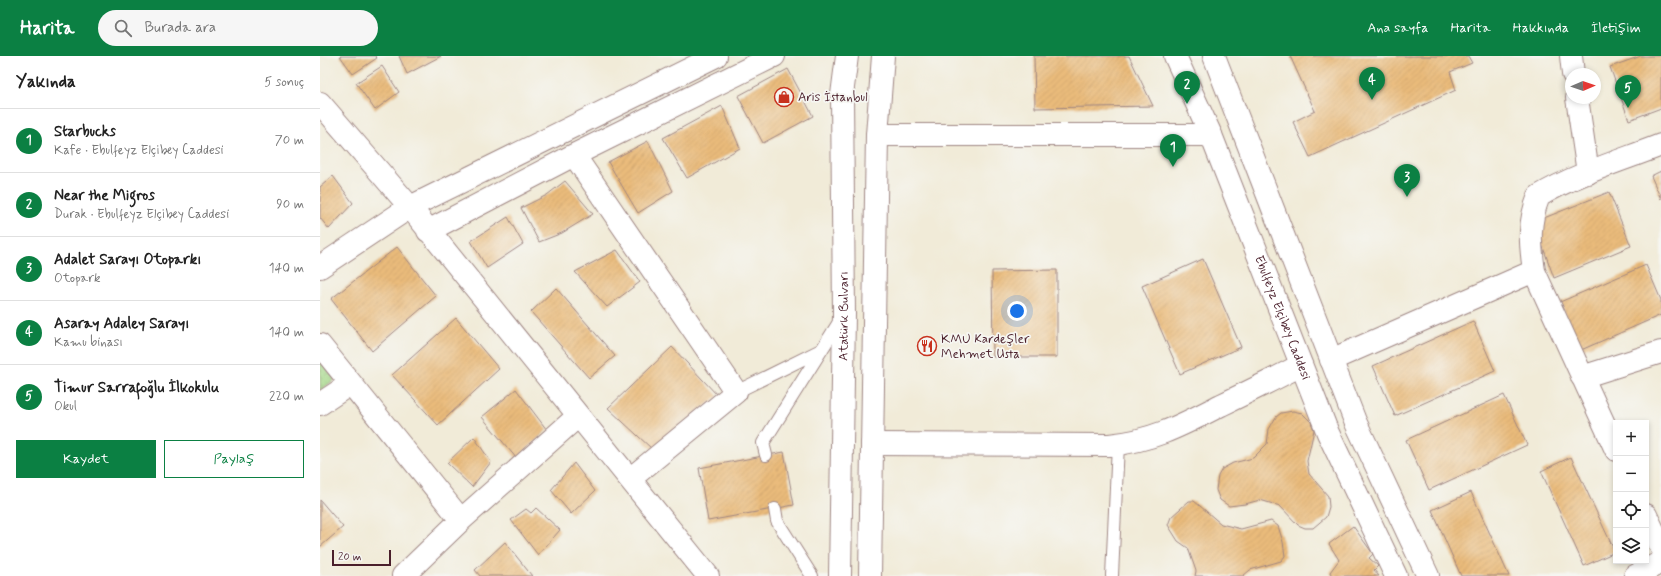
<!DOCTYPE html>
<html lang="tr">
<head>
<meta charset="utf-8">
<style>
	:root { --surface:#fff; --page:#f6f6f6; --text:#222; --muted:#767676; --line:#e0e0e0; --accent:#0b8043 }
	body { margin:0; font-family:Mynerve,sans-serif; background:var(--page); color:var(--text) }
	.controls { position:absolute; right:12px; bottom:12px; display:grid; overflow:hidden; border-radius:0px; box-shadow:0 2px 6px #0003 }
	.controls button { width:36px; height:36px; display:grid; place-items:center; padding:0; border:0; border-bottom:1px solid var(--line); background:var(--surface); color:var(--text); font:20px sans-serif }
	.compass { position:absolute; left:1245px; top:12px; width:36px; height:36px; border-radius:50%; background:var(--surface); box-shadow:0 2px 6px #0003; rotate:88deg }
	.scale { position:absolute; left:12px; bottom:10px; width:59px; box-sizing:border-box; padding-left:4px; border:2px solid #4a1f2b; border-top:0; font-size:11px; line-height:14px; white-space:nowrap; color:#4a1f2b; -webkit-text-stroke:3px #f6f6f2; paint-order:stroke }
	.you { position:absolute; left:697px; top:255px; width:14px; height:14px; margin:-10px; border:3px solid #fff; border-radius:50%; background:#1a73e8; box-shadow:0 0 0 6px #1a73e833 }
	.badge { display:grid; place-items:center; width:26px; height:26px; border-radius:50%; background:var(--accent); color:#fff; font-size:13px; font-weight:700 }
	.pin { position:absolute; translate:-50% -33px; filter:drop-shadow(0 1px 2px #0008) }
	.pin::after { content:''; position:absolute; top:21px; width:14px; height:12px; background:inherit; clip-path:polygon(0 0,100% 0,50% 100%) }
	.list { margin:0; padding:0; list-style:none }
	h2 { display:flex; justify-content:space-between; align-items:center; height:52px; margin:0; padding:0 16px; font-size:17px }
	h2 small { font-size:13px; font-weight:400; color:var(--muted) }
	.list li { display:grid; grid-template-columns:26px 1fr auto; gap:12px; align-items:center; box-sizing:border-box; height:64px; padding:0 16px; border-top:1px solid var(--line) }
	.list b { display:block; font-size:15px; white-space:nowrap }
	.list p { margin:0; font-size:13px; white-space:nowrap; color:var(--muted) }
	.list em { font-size:13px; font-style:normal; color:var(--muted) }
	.actions { display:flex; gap:8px; padding:12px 16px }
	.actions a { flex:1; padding:9px 0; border:1px solid var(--accent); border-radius:0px; text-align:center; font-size:14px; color:var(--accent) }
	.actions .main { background:var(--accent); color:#fff }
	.icon { flex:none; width:22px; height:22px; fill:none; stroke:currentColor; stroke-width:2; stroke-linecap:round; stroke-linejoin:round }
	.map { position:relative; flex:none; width:1341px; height:520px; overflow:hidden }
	header { display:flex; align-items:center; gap:24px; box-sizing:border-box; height:56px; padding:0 20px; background:var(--accent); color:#fff }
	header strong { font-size:19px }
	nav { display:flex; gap:22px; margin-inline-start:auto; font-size:14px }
	.search { width:280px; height:36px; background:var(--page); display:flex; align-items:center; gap:10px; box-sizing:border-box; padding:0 14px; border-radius:22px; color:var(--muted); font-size:15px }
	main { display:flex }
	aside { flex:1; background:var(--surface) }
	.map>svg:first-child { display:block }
</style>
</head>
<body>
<header>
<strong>Harita</strong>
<div class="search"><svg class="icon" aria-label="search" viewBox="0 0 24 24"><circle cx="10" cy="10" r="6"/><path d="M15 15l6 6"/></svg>Burada ara</div>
<nav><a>Ana sayfa</a><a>Harita</a><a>Hakkında</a><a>İletişim</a></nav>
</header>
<main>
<aside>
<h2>Yakında<small>5 sonuç</small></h2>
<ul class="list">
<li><span class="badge">1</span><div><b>Starbucks</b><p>Kafe · Ebulfeyz Elçibey Caddesi</p></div><em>70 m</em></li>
<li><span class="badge">2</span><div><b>Near the Migros</b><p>Durak · Ebulfeyz Elçibey Caddesi</p></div><em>90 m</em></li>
<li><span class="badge">3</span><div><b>Adalet Sarayı Otoparkı</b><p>Otopark</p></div><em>140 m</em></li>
<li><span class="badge">4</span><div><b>Asaray Adaley Sarayı</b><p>Kamu binası</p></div><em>140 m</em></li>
<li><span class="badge">5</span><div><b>Timur Sarrafoğlu İlkokulu</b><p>Okul</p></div><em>220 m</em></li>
</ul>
<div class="actions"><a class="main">Kaydet</a><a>Paylaş</a></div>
</aside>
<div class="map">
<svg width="1341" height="520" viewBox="0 0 1341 520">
	<defs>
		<pattern id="park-dots" width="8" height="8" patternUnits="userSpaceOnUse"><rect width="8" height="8" fill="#a6d989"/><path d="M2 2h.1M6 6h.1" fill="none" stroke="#90ba76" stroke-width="1.8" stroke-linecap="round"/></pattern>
		<pattern id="building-hatch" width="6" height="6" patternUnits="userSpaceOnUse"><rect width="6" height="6" fill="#eabb7b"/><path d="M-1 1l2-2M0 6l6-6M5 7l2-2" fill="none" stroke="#caa06a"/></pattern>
	</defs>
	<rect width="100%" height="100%" fill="#f6f6f2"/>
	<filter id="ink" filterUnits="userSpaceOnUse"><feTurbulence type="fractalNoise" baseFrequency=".025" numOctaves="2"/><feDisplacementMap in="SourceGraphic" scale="8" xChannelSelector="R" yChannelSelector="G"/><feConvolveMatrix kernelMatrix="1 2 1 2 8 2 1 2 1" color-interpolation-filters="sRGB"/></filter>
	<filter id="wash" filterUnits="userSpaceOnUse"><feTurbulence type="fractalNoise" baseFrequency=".012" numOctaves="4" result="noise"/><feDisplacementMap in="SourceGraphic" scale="16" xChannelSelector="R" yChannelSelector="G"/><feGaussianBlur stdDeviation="0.9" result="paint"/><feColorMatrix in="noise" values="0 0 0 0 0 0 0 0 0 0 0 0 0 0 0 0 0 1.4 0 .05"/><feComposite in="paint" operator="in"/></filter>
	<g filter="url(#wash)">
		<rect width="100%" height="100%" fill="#f1ebd8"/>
		<!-- park -->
		<path fill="url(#park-dots)" stroke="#787c5a" d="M 0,304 L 15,323 L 0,335 Z"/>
		<g id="blocks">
			<!-- building -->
			<path fill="url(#building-hatch)" d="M 20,0 L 55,0 L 57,2 L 33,18 Z
				M 79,0 L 121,0 L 87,18 Z
				M 714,0 L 809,0 L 833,50 L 715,52 Z
				M 970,0 L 1148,0 L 1152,7 L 1130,16 L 1136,34 L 990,101 L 973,66 L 995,55 Z
				M 1321,0 L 1341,0 L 1341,52 L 1309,64 L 1290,11 Z
				M 62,10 L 79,36 L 55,54 L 36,27 Z
				M 468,13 L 493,60 L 443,87 L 418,40 Z
				M 402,50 L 420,92 L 367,122 L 343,82 Z
				M 328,85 L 353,135 L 318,157 L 288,106 Z
				M 1341,115 L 1341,143 L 1331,120 Z
				M 13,120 L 33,147 L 9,173 L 0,162 L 0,131 Z
				M 245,125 L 273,158 L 242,177 L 219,186 L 201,152 L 227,139 Z
				M 1289,136 L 1311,190 L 1234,222 L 1214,166 Z
				M 188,161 L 203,188 L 167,212 L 151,185 Z
				M 77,191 L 116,240 L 52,295 L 11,243 Z
				M 297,194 L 320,226 L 287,251 L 255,216 Z
				M 883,203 L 921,291 L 860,318 L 822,230 Z
				M 1326,209 L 1341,244 L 1341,259 L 1261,294 L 1240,246 Z
				M 737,214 L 737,301 L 673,301 L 672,215 Z
				M 236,232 L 295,300 L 269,322 L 211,256 Z
				M 136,262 L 179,313 L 118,369 L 72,319 Z
				M 1153,265 L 1175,315 L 1075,360 L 1053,310 Z
				M 352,291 L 398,340 L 332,393 L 288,352 Z
				M 196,333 L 227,374 L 197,403 L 162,361 Z
				M 1184,339 L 1207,389 L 1109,434 L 1086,384 Z
				M 973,355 L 982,357 L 991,366 L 994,374 L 987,405 L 989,418 L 1008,440 L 1009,451 L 1006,461 L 993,472 L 985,472 L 978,469 L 960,450 L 940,444 L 925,448 L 909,450 L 900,444 L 896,434 L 898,420 L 902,413 L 913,407 L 933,402 L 947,388 L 949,373 L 956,361 L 961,357 Z
				M 154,381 L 171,406 L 152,431 L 127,407 Z
				M 464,396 L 474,449 L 388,465 L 379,412 Z
				M 1251,401 L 1295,496 L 1264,510 L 1221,415 Z
				M 254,407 L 275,435 L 251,458 L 231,434 Z
				M 1151,436 L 1189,520 L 1141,520 L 1112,454 Z
				M 0,444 L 23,471 L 0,491 Z
				M 869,445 L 874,445 L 880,450 L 901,468 L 921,473 L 951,465 L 958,470 L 963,486 L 965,500 L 961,505 L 930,514 L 923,520 L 875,520 L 876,515 L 868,492 L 858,485 L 848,469 L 851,461 Z
				M 216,452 L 240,474 L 218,499 L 191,464 L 206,453 L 211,457 Z
				M 1033,470 L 1053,498 L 1049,502 L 1058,510 L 1054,514 L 1059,520 L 1012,520 L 1010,516 L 1019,504 L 1009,488 Z
				M 185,486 L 212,520 L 160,520 L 155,514 Z"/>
		</g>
	</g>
	<g filter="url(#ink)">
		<use href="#blocks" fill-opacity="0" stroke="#9e8582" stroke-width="1"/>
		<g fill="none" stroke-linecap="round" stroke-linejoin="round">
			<!-- service casing -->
			<g stroke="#9e8582" stroke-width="14">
				<path id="service" d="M 416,336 L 501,294
					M 446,399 L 443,387 L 521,263
					M 455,453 L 457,465 L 492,520
					M 792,520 L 798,388"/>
			</g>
			<!-- minor casing -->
			<g stroke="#9e8582" stroke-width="24">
				<path id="minor" d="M 1251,0 L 1253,18
					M 1257,42 L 1268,117
					M 0,47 L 90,151 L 388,520
					M 557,79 L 891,79
					M 254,99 L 416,336 L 310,423
					M 108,175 L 254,99 L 454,0
					M 0,211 L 90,151 L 396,0
					M 0,289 L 141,464
					M 1011,304 L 1214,215
					M 1262,321 L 1341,296
					M 0,348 L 30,328
					M 552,388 L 789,389 C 833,385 862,369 901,349 C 928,336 955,323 981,309
					M 1296,394 L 1214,215 C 1210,187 1208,167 1219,140 C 1256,118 1300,105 1341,89
					M 1326,459 L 1341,491
					M 83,520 L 141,464 L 258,360
					M 1315,520 L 1341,506"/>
			</g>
			<!-- secondary casing -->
			<g stroke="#9e8582" stroke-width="24">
				<g id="secondary">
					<path id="s1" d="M 855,0 L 891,79 L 1008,377 L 1076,520"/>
					<path d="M 894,0 L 1035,365 L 1108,520"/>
				</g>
			</g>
			<!-- primary casing -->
			<g stroke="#9e8582" stroke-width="24">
				<g id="primary">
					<path id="s2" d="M 520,520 L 524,258 L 522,39 L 527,0"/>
					<path d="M 550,520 L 557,79 L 563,0"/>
				</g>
			</g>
			<!-- service -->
			<use href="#service" stroke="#fff" stroke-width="12"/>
			<!-- minor -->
			<use href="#minor" stroke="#fff" stroke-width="22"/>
			<!-- secondary -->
			<use href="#secondary" stroke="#fff" stroke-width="22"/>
			<!-- primary -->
			<use href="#primary" stroke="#fff" stroke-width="22"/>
		</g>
	</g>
	<!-- icons -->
	<defs>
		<g id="shop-ring" transform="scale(1)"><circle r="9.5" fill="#f6f6f2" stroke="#c8321e" stroke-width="1.5"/><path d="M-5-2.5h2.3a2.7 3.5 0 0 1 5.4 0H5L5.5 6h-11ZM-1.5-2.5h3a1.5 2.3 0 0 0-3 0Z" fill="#c8321e"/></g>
		<g id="restaurant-ring" transform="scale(1)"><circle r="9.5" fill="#f6f6f2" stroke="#c8321e" stroke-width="1.5"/><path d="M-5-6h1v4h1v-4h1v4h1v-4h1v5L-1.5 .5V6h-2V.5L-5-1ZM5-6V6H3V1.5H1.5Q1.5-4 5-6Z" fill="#c8321e"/></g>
	</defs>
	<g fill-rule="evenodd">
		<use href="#shop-ring" x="464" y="41"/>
		<use href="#restaurant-ring" x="607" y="290"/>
	</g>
	<g text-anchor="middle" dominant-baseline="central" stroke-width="3.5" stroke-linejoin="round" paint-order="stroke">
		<!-- poi labels -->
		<g font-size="13" fill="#4a1f2b" stroke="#f6f6f2" text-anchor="start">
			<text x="478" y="41">Aris İstanbul</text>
			<text x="621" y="283">KMU Kardeşler<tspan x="621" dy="15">Mehmet Usta</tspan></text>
		</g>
		<!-- street labels -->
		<g font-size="13" fill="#4a1f2b" stroke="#f6f6f2">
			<text stroke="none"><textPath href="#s2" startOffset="260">Atatürk Bulvarı</textPath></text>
			<text stroke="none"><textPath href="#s1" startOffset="283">Ebulfeyz Elçibey Caddesi</textPath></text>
		</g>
	</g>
</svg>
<div class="controls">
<button>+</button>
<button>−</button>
<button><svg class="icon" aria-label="locate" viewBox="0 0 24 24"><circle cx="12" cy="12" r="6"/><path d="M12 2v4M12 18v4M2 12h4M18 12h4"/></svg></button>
<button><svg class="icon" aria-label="layers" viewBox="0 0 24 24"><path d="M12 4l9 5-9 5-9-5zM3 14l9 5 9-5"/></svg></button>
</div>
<svg class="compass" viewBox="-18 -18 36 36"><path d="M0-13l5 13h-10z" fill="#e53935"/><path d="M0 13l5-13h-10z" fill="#767676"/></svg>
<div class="scale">20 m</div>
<div class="you"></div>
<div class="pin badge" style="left:853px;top:111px">1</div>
<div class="pin badge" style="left:867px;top:48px">2</div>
<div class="pin badge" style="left:1087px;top:141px">3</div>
<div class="pin badge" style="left:1052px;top:44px">4</div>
<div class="pin badge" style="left:1308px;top:52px">5</div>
</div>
</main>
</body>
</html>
